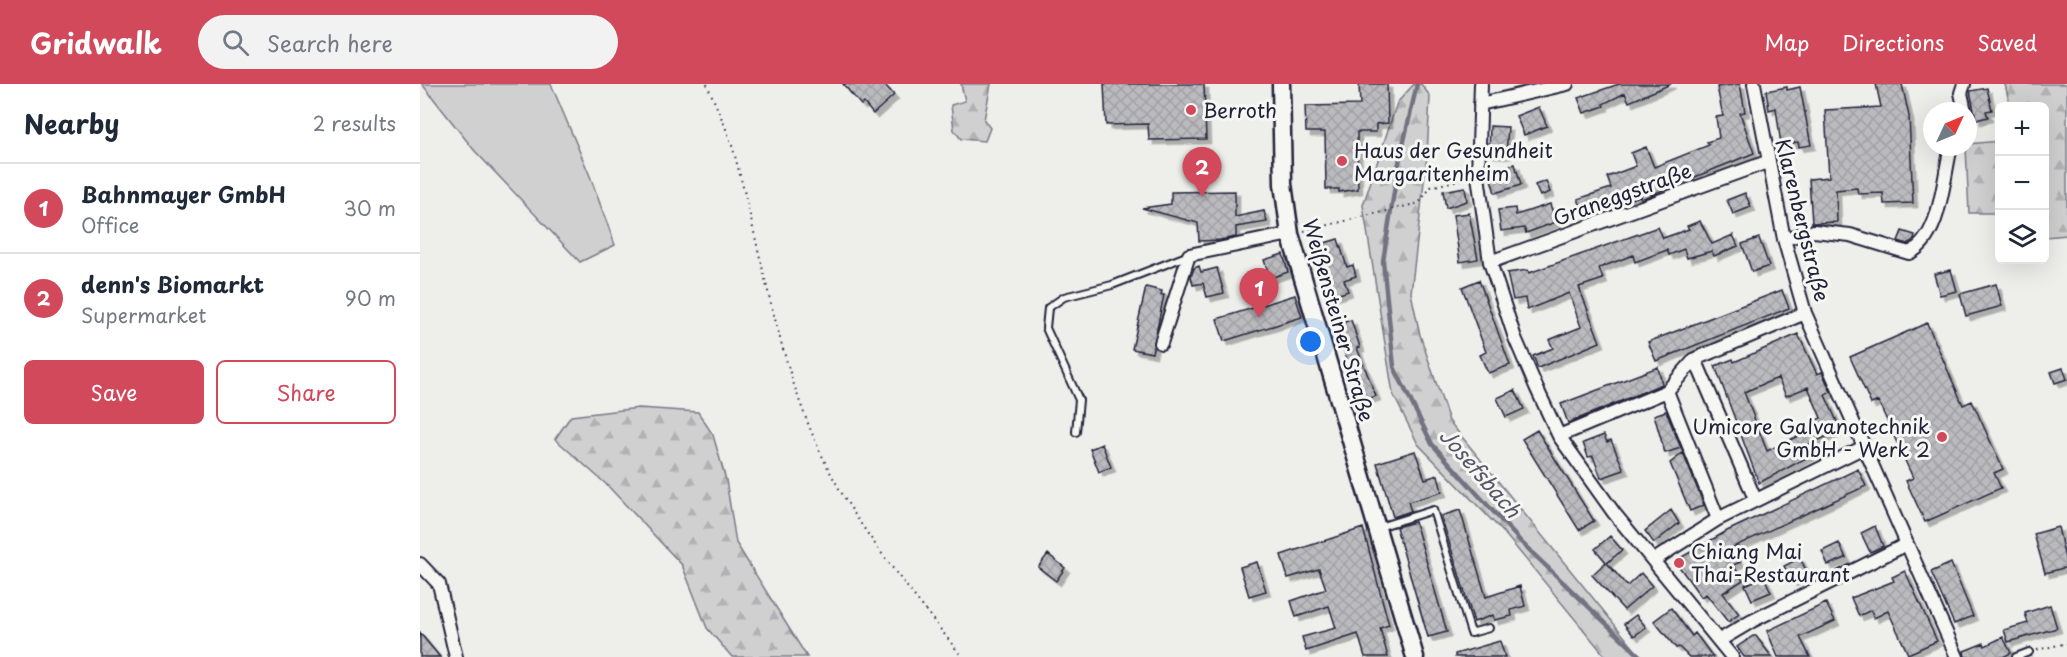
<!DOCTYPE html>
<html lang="en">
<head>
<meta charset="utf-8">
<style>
	:root { --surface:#fff; --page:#f2f2f3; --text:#1f2937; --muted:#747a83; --line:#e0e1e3; --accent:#d1495b }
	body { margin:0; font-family:"Playpen Sans",sans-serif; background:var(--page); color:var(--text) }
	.controls { position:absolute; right:18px; top:18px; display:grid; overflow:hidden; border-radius:9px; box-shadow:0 6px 24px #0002 }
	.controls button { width:54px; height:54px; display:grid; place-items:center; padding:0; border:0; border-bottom:2px solid var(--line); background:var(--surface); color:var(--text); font:30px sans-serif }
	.compass { position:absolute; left:1503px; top:18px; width:54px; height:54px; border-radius:50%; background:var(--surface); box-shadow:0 6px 24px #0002; rotate:46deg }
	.you { position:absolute; left:891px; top:258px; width:21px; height:21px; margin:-15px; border:4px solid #fff; border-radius:50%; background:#1a73e8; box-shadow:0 0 0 9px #1a73e833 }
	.badge { display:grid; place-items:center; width:39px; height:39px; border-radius:50%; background:var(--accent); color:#fff; font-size:20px; font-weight:700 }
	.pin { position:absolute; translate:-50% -50px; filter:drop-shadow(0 2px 3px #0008) }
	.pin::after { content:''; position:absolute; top:32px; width:21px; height:18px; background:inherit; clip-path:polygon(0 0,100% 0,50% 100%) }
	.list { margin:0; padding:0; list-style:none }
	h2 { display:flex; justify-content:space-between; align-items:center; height:78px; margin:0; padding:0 24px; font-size:26px }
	h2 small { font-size:20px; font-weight:400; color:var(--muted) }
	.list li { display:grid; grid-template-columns:39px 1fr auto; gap:18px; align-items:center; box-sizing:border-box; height:90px; padding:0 24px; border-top:2px solid var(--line) }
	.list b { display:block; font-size:22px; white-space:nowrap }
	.list p { margin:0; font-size:20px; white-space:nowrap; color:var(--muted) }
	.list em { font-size:20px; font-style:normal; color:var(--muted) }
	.actions { display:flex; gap:12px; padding:18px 24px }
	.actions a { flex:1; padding:14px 0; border:2px solid var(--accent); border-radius:9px; text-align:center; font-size:21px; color:var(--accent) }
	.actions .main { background:var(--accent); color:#fff }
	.icon { flex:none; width:33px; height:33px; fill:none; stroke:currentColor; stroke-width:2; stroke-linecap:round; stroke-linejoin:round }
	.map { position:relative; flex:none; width:1647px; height:573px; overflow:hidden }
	header { display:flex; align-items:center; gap:36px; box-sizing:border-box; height:84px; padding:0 30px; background:var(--accent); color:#fff }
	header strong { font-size:28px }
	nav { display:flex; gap:33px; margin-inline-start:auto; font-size:21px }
	.search { width:420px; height:54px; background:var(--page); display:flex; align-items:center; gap:15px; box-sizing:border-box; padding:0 21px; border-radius:33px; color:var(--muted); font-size:22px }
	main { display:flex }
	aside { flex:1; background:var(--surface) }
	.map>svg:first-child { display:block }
</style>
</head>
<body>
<header>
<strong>Gridwalk</strong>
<div class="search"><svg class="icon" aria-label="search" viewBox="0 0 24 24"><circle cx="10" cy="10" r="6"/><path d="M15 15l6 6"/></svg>Search here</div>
<nav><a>Map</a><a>Directions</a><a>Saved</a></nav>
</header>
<main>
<aside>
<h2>Nearby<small>2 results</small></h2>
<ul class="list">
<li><span class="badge">1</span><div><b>Bahnmayer GmbH</b><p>Office</p></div><em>30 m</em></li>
<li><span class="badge">2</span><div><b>denn's Biomarkt</b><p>Supermarket</p></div><em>90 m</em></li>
</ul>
<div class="actions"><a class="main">Save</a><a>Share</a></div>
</aside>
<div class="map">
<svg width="1647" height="573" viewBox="0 0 1647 573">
	<defs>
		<pattern id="forest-firs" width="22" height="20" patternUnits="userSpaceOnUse" patternTransform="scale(1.5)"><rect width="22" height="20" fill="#d0d0d1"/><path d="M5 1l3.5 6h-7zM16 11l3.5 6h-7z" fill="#b2b2b4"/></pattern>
		<pattern id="building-cross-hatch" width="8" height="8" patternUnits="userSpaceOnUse" patternTransform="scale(1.5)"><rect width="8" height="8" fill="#bbbbbf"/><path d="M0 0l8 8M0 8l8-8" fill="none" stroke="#a0a0a5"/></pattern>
		<filter id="shadow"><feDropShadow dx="4.5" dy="4.5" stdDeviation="0" flood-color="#0004"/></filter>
	</defs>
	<rect width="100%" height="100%" fill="#eeeeeb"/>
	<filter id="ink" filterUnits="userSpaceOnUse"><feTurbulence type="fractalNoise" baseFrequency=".0167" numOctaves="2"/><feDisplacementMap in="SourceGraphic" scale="12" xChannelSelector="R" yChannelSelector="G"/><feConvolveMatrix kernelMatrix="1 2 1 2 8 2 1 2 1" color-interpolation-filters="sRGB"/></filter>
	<g filter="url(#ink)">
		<!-- green -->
		<path fill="#d0d0d1" stroke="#797986" stroke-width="1.5" d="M 2,0 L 131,0 L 170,92 L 195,161 L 160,178 L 54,66 Z"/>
		<!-- forest -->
		<path fill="url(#forest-firs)" stroke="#797986" stroke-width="1.5" d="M 541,0 L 571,0 L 564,36 L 570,44 L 565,57 L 541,55 L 534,46 L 531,21 L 545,17 Z
			M 994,0 L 1001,0 L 1010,12 L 1007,72 L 991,209 L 1000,251 L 1029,337 L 1221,573 L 1186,573 L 1085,450 L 998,360 L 973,310 L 943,121 L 977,19 Z
			M 1585,0 L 1647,0 L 1647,151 L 1625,153 L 1624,22 L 1590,22 Z
			M 1579,57 L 1579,129 L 1549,129 L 1546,63 L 1548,60 Z
			M 219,324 L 278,328 L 293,351 L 306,396 L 316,459 L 387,573 L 312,573 L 287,544 L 262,481 L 187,401 L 135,355 L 151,332 Z"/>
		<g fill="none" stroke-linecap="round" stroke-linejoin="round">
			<!-- stream -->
			<path stroke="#727281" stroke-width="4.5" d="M 997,0 L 978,83 L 963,177 L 974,283 L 1012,360 L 1101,458 L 1221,573"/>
		</g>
		<!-- building -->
		<path fill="url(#building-cross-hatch)" stroke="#22223b" stroke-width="1.5" fill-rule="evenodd" filter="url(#shadow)" d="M 423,0 L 464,0 L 474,11 L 453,30 L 444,19 L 441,21 Z
			M 684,0 L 784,0 L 786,55 L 729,56 L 728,40 L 686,41 Z
			M 939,0 L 967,0 L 968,39 L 956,40 L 956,48 L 937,48 L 938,105 L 919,108 L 919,105 L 906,105 L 905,48 L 886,48 L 885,22 L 940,21 Z
			M 1199,0 L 1251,0 L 1209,18 L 1205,9 L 1183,20 L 1184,22 L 1164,29 L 1158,14 Z
			M 1320,0 L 1325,28 L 1320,29 L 1334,69 L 1221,115 L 1220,112 L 1190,122 L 1165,132 L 1158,115 L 1191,104 L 1187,93 L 1216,82 L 1211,69 L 1226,63 L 1234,83 L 1289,61 L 1287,58 L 1299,54 L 1296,33 L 1303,32 L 1297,3 Z
			M 1456,0 L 1482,0 L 1489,32 L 1493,119 L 1464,120 L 1463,109 L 1438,110 L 1437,104 L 1416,106 L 1417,138 L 1392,139 L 1389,95 L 1409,93 L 1405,26 L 1461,23 Z
			M 1367,3 L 1367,6 L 1380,3 L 1391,61 L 1379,63 L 1378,58 L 1361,61 L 1356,24 L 1349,26 L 1346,7 Z
			M 1567,4 L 1572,26 L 1566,27 L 1568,33 L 1556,36 L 1550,7 Z
			M 1119,23 L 1127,42 L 1104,51 L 1096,32 Z
			M 1070,42 L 1088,43 L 1086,70 L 1069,69 Z
			M 1095,80 L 1101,101 L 1075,109 L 1069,88 Z
			M 1126,97 L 1130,108 L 1120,112 L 1115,101 Z
			M 1045,103 L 1047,117 L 1026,124 L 1023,107 Z
			M 815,107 L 815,133 L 844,127 L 847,138 L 816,143 L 816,153 L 800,156 L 779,157 L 778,139 L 722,124 L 751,120 L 751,108 Z
			M 1325,109 L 1331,123 L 1313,130 L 1307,116 Z
			M 1130,120 L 1136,138 L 1106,149 L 1104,144 L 1081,147 L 1078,126 L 1095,124 L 1096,131 Z
			M 1049,129 L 1058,175 L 1040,178 L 1033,131 Z
			M 1280,137 L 1292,160 L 1313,151 L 1318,162 L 1294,172 L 1292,167 L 1267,174 L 1264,165 L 1249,171 L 1247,166 L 1215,178 L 1213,171 L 1179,184 L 1183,195 L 1159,203 L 1180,258 L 1118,284 L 1113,272 L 1133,264 L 1129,256 L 1161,243 L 1149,209 L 1107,226 L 1105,214 L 1093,216 L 1087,189 L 1108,186 L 1109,189 L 1238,143 L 1243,154 L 1269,145 L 1267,142 Z
			M 1482,147 L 1495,151 L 1494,155 L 1488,160 L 1478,157 Z
			M 1339,154 L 1349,182 L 1332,188 L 1322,160 Z
			M 918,155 L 927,183 L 933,181 L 936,192 L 924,196 L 928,207 L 908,214 L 891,163 Z
			M 863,170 L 868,188 L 850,194 L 844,176 Z
			M 779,182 L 781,188 L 797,184 L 804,209 L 787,213 L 783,199 L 773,201 L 771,193 L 774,184 Z
			M 1531,186 L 1537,207 L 1520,211 L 1514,190 Z
			M 1059,196 L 1090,281 L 1068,289 L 1060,271 L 1066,268 L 1042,203 Z
			M 1576,200 L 1582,222 L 1546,232 L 1540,210 Z
			M 726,203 L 742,207 L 741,211 L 744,211 L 732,269 L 712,265 Z
			M 1362,206 L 1369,224 L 1236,277 L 1228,258 Z
			M 875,211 L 882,233 L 804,257 L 797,235 Z
			M 922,230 L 925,238 L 931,236 L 940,263 L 937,264 L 956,312 L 939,318 L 933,299 L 935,298 L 912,233 Z
			M 1507,239 L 1543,321 L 1552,317 L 1583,385 L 1574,389 L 1581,404 L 1505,438 L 1486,397 L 1493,394 L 1458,317 L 1451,320 L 1430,273 Z
			M 1378,250 L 1397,290 L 1402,288 L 1411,308 L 1405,311 L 1421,346 L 1385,362 L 1390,372 L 1339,399 L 1295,282 L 1313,275 L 1314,278 ZM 1358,294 L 1366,312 L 1388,303 L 1401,334 L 1378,345 L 1380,351 L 1347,367 L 1324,308 Z
			M 1238,283 L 1242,300 L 1148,339 L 1141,320 Z
			M 1643,284 L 1647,295 L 1635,299 L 1631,288 Z
			M 1095,306 L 1104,325 L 1086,333 L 1077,314 Z
			M 1246,327 L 1261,364 L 1245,369 L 1234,331 Z
			M 1117,346 L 1174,437 L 1159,446 L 1102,355 Z
			M 1184,351 L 1187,358 L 1191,356 L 1204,386 L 1181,394 L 1173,372 L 1168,373 L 1163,359 Z
			M 682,360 L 691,383 L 679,388 L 670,365 Z
			M 995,367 L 1005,395 L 1018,391 L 1022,408 L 988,418 L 991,427 L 973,433 L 957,379 Z
			M 1263,369 L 1284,421 L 1270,427 L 1250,379 Z
			M 1438,385 L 1446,402 L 1313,463 L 1320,478 L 1313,481 L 1323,496 L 1303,509 L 1319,530 L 1308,538 L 1286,510 L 1281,513 L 1255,477 L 1307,447 Z
			M 1040,426 L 1066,513 L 1100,502 L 1105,522 L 1091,526 L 1092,532 L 1074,536 L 1073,531 L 1054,538 L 1021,432 Z
			M 1251,426 L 1259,439 L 1234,459 L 1225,447 Z
			M 995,438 L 1027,548 L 1008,553 L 976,443 Z
			M 1455,442 L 1463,462 L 1450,468 L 1441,449 Z
			M 1638,443 L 1647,483 L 1625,489 L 1614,450 Z
			M 943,444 L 969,541 L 960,544 L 968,573 L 945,573 L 938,550 L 886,567 L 882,553 L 916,544 L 909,522 L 876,533 L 871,517 L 906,505 L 899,485 L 868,494 L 861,471 Z
			M 1190,452 L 1202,466 L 1187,479 L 1207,502 L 1221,489 L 1232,502 L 1204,526 L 1172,491 L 1186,478 L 1175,465 Z
			M 1419,459 L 1426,474 L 1408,481 L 1402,467 Z
			M 628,470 L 645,484 L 636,497 L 618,483 Z
			M 1380,474 L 1388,490 L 1372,498 L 1364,482 Z
			M 837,478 L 846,507 L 829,512 L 820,483 Z
			M 1531,479 L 1553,532 L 1534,540 L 1511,488 Z
			M 1485,487 L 1517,557 L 1488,570 L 1468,527 L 1454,534 L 1451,526 L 1439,532 L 1431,514 L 1474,497 L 1472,493 Z
			M 1344,493 L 1351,508 L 1332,516 L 1325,501 Z
			M 1406,519 L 1415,537 L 1380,553 L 1390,573 L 1358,573 L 1347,547 Z
			M 1630,521 L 1637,544 L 1588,558 L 1584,546 L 1608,539 L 1605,529 Z
			M 1251,524 L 1272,552 L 1275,549 L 1293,573 L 1269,573 L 1259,563 L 1256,564 L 1234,537 Z
			M 1216,531 L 1226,543 L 1214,552 L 1204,540 Z
			M 0,549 L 20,573 L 0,573 Z
			M 1333,552 L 1336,552 L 1352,573 L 1324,573 L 1317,563 Z
			M 1583,553 L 1591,569 L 1583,573 L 1545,573 L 1544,567 L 1564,559 L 1565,562 Z
			M 1080,557 L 1085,573 L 1035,573 L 1035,570 Z"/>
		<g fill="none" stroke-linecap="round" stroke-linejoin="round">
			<!-- lane casing -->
			<g stroke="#22223b" stroke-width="10">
				<path id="lane" d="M 656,348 L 659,316 L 626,244 L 628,224 L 644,213 L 692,201 L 769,171
					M 959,443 L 1013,426 L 1051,549 L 1069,544
					M 1596,573 L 1609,568"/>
			</g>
			<!-- street casing -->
			<g stroke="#22223b" stroke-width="16">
				<path id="street" d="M 1061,0 L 1058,92 L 1070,178 L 1095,254 L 1117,305 L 1139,352 L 1194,429 L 1312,573
					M 1334,0 L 1364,155 L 1385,229 L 1537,573
					M 1544,0 L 1541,9 L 1545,27
					M 1060,20 L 1147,0
					M 1364,155 L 1394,147 L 1430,151 L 1489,169 C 1521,155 1523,94 1531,63
					M 1070,178 L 1347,78
					M 741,259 L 769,171 L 870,150
					M 1275,275 L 1335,415
					M 1247,307 L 1298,435
					M 1139,352 L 1247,307 L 1275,275 L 1385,229
					M 1234,476 L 1298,435 L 1444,363
					M 0,480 L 19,500 L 36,573
					M 1300,556 L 1332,537 L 1487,460"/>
			</g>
			<!-- secondary casing -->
			<g stroke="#22223b" stroke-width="21">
				<path id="secondary" d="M 861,0 L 863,100 L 870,150 L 995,573"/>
			</g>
			<!-- path -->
			<path stroke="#22223b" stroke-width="2" stroke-dasharray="1.5 4.5" stroke-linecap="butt" d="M 287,0 C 297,25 310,50 316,76 C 344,179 359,285 406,380 C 441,451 495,511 542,573
				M 884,147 L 999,119 L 1011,103 L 1046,94
				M 1617,566 L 1647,559"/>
			<!-- lane -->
			<use href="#lane" stroke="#f6f6f2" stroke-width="6"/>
			<!-- street -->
			<use href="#street" stroke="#f6f6f2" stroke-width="12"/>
			<!-- secondary -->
			<use href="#secondary" stroke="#f6f6f2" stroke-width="16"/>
		</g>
	</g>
	<!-- markers -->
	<g fill="#d1495b" stroke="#f6f6f2" stroke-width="2">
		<circle cx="771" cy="26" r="6"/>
		<circle cx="922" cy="77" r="6"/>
		<circle cx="1522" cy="353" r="6"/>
		<circle cx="1259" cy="479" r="6"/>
	</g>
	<g text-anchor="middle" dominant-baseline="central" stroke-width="6" stroke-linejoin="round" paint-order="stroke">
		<!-- poi labels -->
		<g font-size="20" fill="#22223b" stroke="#f6f6f2" text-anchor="start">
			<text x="783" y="26">Berroth</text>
			<text x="934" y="66">Haus der Gesundheit<tspan x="934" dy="23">Margaritenheim</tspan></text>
			<text x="1510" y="342" text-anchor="end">Umicore Galvanotechnik<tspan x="1510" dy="23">GmbH - Werk 2</tspan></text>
			<text x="1271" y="467">Chiang Mai<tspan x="1271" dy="23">Thai-Restaurant</tspan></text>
		</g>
		<!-- street labels -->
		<g font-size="20" fill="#22223b" stroke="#f6f6f2">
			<text transform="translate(1202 110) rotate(-20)">Graneggstraße</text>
			<text transform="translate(1383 136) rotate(76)">Klarenbergstraße</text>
			<text transform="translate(919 236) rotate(74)">Weißensteiner Straße</text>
		</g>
		<!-- water labels -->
		<g font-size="21" font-style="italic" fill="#575769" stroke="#f6f6f2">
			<text transform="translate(1061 388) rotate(49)">Josefsbach</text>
		</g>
	</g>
</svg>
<div class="controls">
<button>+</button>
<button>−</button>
<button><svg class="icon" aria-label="layers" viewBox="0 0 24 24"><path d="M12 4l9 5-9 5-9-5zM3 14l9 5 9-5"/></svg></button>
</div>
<svg class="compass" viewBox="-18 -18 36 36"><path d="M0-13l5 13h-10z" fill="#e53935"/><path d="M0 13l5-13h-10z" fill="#747a83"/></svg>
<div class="you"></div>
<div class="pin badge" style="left:839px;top:234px">1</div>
<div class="pin badge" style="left:782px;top:113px">2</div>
</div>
</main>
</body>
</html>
